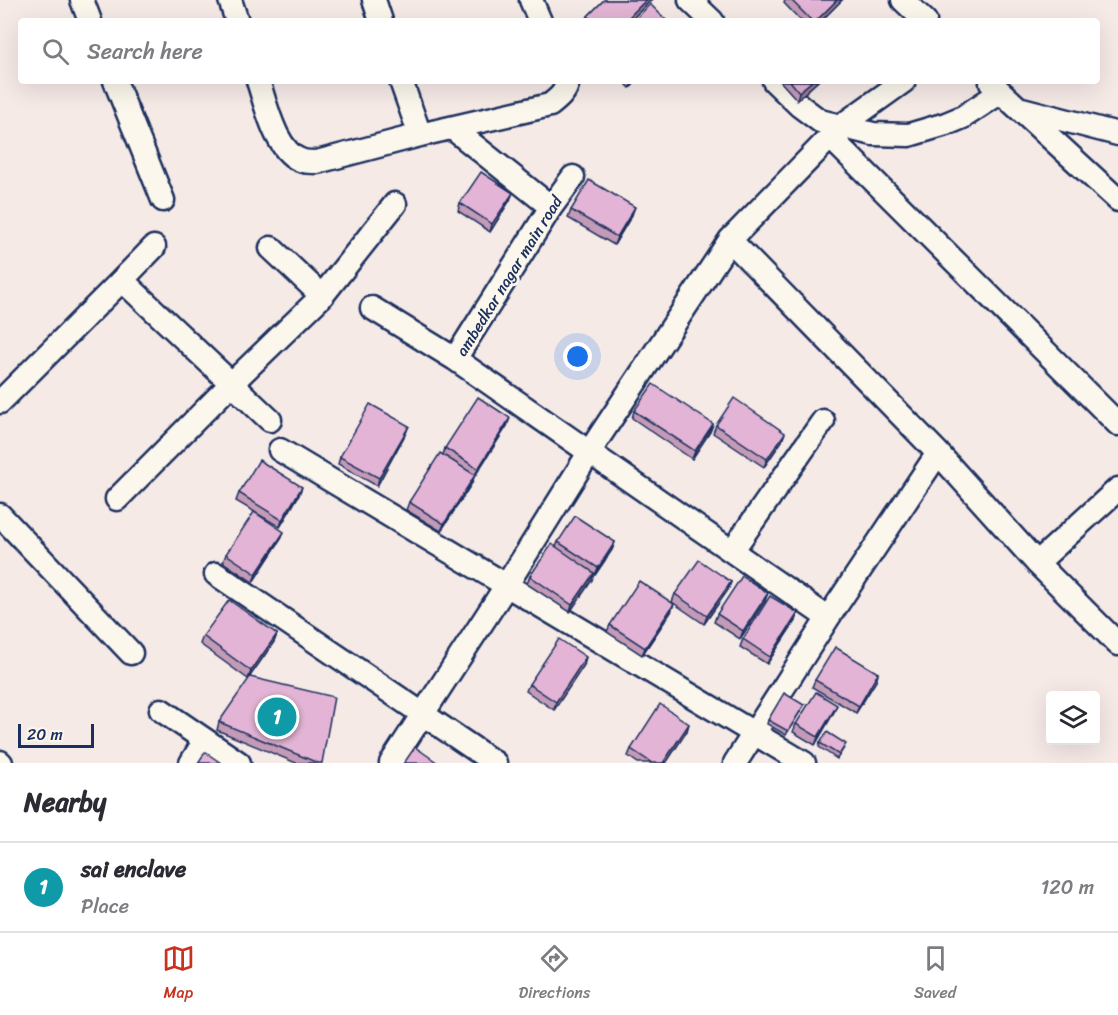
<!DOCTYPE html>
<html lang="en">
<head>
<meta charset="utf-8">
<style>
	:root { --surface:#fff; --page:#f2f2f3; --text:#2b2b33; --muted:#7c7c81; --line:#e1e1e2; --accent:#c8321e }
	body { margin:0; font-family:Sriracha,sans-serif; background:var(--page); color:var(--text) }
	.controls { position:absolute; right:18px; bottom:18px; display:grid; overflow:hidden; border-radius:6px; box-shadow:0 6px 24px #0002 }
	.controls button { width:54px; height:54px; display:grid; place-items:center; padding:0; border:0; border-bottom:2px solid var(--line); background:var(--surface); color:var(--text); font:30px sans-serif }
	.scale { position:absolute; left:18px; bottom:15px; width:76px; box-sizing:border-box; padding-left:6px; border:3px solid #1b2f5e; border-top:0; font-size:16px; line-height:21px; white-space:nowrap; color:#1b2f5e; -webkit-text-stroke:4px #fbf7ec; paint-order:stroke }
	.you { position:absolute; left:578px; top:357px; width:21px; height:21px; margin:-15px; border:4px solid #fff; border-radius:50%; background:#1a73e8; box-shadow:0 0 0 9px #1a73e833 }
	.badge { display:grid; place-items:center; width:39px; height:39px; border-radius:50%; background:var(--accent); color:#fff; font-size:20px; font-weight:700 }
	.pin { position:absolute; translate:-50% -50%; border:3px solid #fff; box-shadow:0 2px 6px #0006 }
	.list { margin:0; padding:0; list-style:none }
	h2 { display:flex; justify-content:space-between; align-items:center; height:78px; margin:0; padding:0 24px; font-size:26px }
	h2 small { font-size:20px; font-weight:400; color:var(--muted) }
	.list li { display:grid; grid-template-columns:39px 1fr auto; gap:18px; align-items:center; box-sizing:border-box; height:90px; padding:0 24px; border-top:2px solid var(--line) }
	.list b { display:block; font-size:22px; white-space:nowrap }
	.list p { margin:0; font-size:20px; white-space:nowrap; color:var(--muted) }
	.list em { font-size:20px; font-style:normal; color:var(--muted) }
	.icon { flex:none; width:33px; height:33px; fill:none; stroke:currentColor; stroke-width:2; stroke-linecap:round; stroke-linejoin:round }
	.map { position:relative; flex:none; width:1118px; height:763px; overflow:hidden }
	.search { position:absolute; background:var(--surface); box-shadow:0 6px 24px #0002; left:18px; right:18px; top:18px; height:66px; display:flex; align-items:center; gap:15px; box-sizing:border-box; padding:0 21px; border-radius:6px; color:var(--muted); font-size:22px }
	.sheet { height:168px; background:var(--surface) }
	nav { display:flex; justify-content:space-around; align-items:center; box-sizing:border-box; height:84px; border-top:2px solid var(--line); background:var(--surface); font-size:16px; color:var(--muted) }
	nav a { display:grid; justify-items:center; gap:3px }
	nav .on { color:var(--accent) }
	.map>svg:first-child { display:block }
</style>
</head>
<body>
<div class="map">
<svg width="1118" height="763" viewBox="0 0 1118 763">
	<rect width="100%" height="100%" fill="#f6eae7"/>
	<filter id="ink" filterUnits="userSpaceOnUse"><feTurbulence type="fractalNoise" baseFrequency=".0167" numOctaves="2"/><feDisplacementMap in="SourceGraphic" scale="12" xChannelSelector="R" yChannelSelector="G"/><feConvolveMatrix kernelMatrix="1 2 1 2 8 2 1 2 1" color-interpolation-filters="sRGB"/></filter>
	<g filter="url(#ink)">
		<g fill="none" stroke-linecap="round" stroke-linejoin="round">
			<!-- minor casing -->
			<g stroke="#1b2f5e" stroke-width="27">
				<path id="minor" d="M 82,0 L 90,21
					M 230,0 L 237,21
					M 374,0 L 381,21
					M 531,0 L 540,21
					M 690,0 L 712,21
					M 903,0 L 925,21
					M 115,81 L 163,200
					M 258,81 C 266,104 276,154 303,161 C 307,162 312,162 317,162 L 420,135 L 550,105 C 559,98 566,92 568,81
					M 401,81 L 420,135
					M 774,81 L 800,106 L 820,121 L 873,134 L 909,135 L 946,124 L 963,117 L 1001,92
					M 991,83 L 1118,200
					M 1022,109 L 1118,134
					M 452,128 L 551,207
					M 830,137 L 1118,424
					M 573,177 L 551,207 L 455,359 L 828,618
					M 730,240 L 938,453 L 1037,563 L 1118,644
					M 154,247 L 122,280 L 270,420
					M 271,248 L 322,296
					M 372,308 L 455,359
					M 0,402 L 122,280
					M 280,450 L 804,763
					M 117,499 L 232,383 L 322,296 L 395,204
					M 0,515 L 131,653
					M 732,551 L 823,421
					M 1037,563 L 1118,489
					M 216,574 L 495,763
					M 161,710 L 239,763
					M 0,762 L 1,763
					M 191,763 L 205,740
					M 391,763 L 506,586 L 599,437 L 730,240 L 841,126 L 904,81
					M 735,763 L 828,618 L 938,453"/>
			</g>
			<!-- minor -->
			<use href="#minor" stroke="#fbf7ec" stroke-width="22"/>
		</g>
		<!-- wall -->
		<path fill="#c39bb7" stroke="#1b2f5e" stroke-width="1.5" d="M 604,0 L 651,0 L 630,21 L 586,21 L 588,16 Z
			M 785,0 L 842,0 L 821,21 L 801,21 L 784,3 Z
			M 623,81 L 637,81 L 630,88 Z
			M 780,81 L 818,81 L 797,100 Z
			M 510,200 L 490,232 L 458,211 L 460,203 Z
			M 571,210 L 632,215 L 614,245 L 568,218 Z
			M 634,411 L 713,424 L 710,432 L 692,459 L 632,418 Z
			M 716,425 L 782,441 L 764,467 L 713,433 Z
			M 507,426 L 474,476 L 472,483 L 441,531 L 406,510 L 409,502 L 443,455 L 445,448 Z
			M 406,433 L 377,486 L 338,464 L 340,457 Z
			M 239,493 L 299,495 L 280,527 L 236,501 Z
			M 281,539 L 253,582 L 223,562 L 226,554 Z
			M 558,542 L 615,542 L 612,550 L 595,575 L 594,574 L 592,580 L 570,612 L 527,584 L 530,576 L 556,547 Z
			M 731,582 L 728,590 L 704,624 L 672,602 L 675,594 Z
			M 765,601 L 740,639 L 714,622 L 717,614 Z
			M 671,612 L 642,655 L 607,632 L 610,625 Z
			M 795,621 L 767,664 L 740,647 L 743,639 Z
			M 277,634 L 274,642 L 248,679 L 200,644 L 203,636 Z
			M 584,665 L 554,710 L 526,691 L 529,684 Z
			M 878,673 L 876,681 L 856,713 L 812,687 L 815,680 Z
			M 804,705 L 786,735 L 767,724 L 768,720 Z
			M 834,712 L 815,745 L 793,732 L 796,724 Z
			M 219,722 L 322,763 L 296,763 L 217,730 Z
			M 687,731 L 666,763 L 638,763 L 628,756 L 631,749 Z
			M 820,743 L 844,748 L 837,759 L 819,747 Z"/>
		<!-- shaded-wall -->
		<path fill="#9f7e95" stroke="#1b2f5e" stroke-width="1.5" d="M 646,0 L 651,0 L 630,21 L 625,21 Z
			M 837,0 L 842,0 L 821,21 L 816,21 Z
			M 633,81 L 637,81 L 630,88 Z
			M 812,81 L 818,81 L 797,100 L 799,92 Z
			M 513,193 L 510,200 L 490,232 L 492,224 Z
			M 635,207 L 632,215 L 614,245 L 617,237 Z
			M 510,418 L 507,426 L 475,476 L 478,469 Z
			M 713,424 L 710,432 L 692,459 L 695,451 Z
			M 409,426 L 406,433 L 377,486 L 379,478 Z
			M 785,433 L 782,441 L 764,467 L 767,459 Z
			M 475,475 L 472,483 L 441,531 L 444,524 Z
			M 302,487 L 299,495 L 280,527 L 282,520 Z
			M 284,532 L 281,539 L 253,582 L 256,574 Z
			M 615,542 L 612,550 L 595,575 L 598,568 Z
			M 594,573 L 592,580 L 570,612 L 572,605 Z
			M 731,582 L 728,590 L 704,624 L 707,616 Z
			M 768,593 L 765,601 L 740,639 L 743,631 Z
			M 674,604 L 671,612 L 642,655 L 645,648 Z
			M 798,613 L 795,621 L 767,664 L 770,657 Z
			M 277,634 L 274,642 L 248,679 L 251,671 Z
			M 586,657 L 584,665 L 554,710 L 556,702 Z
			M 878,673 L 876,681 L 856,713 L 859,706 Z
			M 837,705 L 834,712 L 815,745 L 818,737 Z
			M 689,724 L 687,731 L 666,763 L 663,763 Z"/>
		<!-- building -->
		<path fill="#e3b4d5" stroke="#1b2f5e" stroke-width="1.5" d="M 604,0 L 646,0 L 625,21 L 592,21 L 588,16 Z
			M 791,0 L 837,0 L 816,21 L 812,21 Z
			M 650,4 L 667,21 L 634,21 Z
			M 790,81 L 812,81 L 799,92 Z
			M 481,172 L 513,193 L 492,224 L 460,203 Z
			M 589,180 L 635,207 L 617,237 L 571,210 Z
			M 653,384 L 713,424 L 695,451 L 634,411 Z
			M 478,397 L 510,418 L 478,469 L 445,448 Z
			M 734,398 L 785,433 L 767,459 L 716,425 Z
			M 370,404 L 409,426 L 379,478 L 340,457 Z
			M 440,453 L 475,475 L 444,524 L 409,502 Z
			M 259,460 L 302,487 L 282,520 L 239,493 Z
			M 254,512 L 284,532 L 256,574 L 226,554 Z
			M 575,516 L 615,542 L 598,568 L 558,542 Z
			M 552,544 L 594,573 L 572,605 L 530,576 Z
			M 699,560 L 731,582 L 707,616 L 675,594 Z
			M 742,576 L 768,593 L 743,631 L 717,614 Z
			M 639,581 L 674,604 L 645,648 L 610,625 Z
			M 770,596 L 798,613 L 770,657 L 743,639 Z
			M 229,600 L 277,634 L 251,671 L 203,636 Z
			M 559,639 L 586,657 L 556,702 L 529,684 Z
			M 835,647 L 878,673 L 859,706 L 815,680 Z
			M 250,677 L 334,697 L 322,763 L 318,763 L 219,722 Z
			M 816,692 L 837,705 L 818,737 L 796,724 Z
			M 784,693 L 804,705 L 788,731 L 768,720 Z
			M 660,704 L 689,724 L 663,763 L 652,763 L 631,749 Z
			M 827,732 L 846,744 L 839,755 L 820,743 Z
			M 415,747 L 438,763 L 404,763 Z
			M 205,752 L 221,763 L 198,763 Z"/>
	</g>
	<g text-anchor="middle" dominant-baseline="central" stroke-width="6" stroke-linejoin="round" paint-order="stroke">
		<!-- street labels -->
		<g font-size="16" fill="#1b2f5e" stroke="#fbf7ec">
			<text transform="translate(509 276) rotate(-58)">ambedkar nagar main road</text>
		</g>
	</g>
</svg>
<div class="controls">
<button><svg class="icon" aria-label="layers" viewBox="0 0 24 24"><path d="M12 4l9 5-9 5-9-5zM3 14l9 5 9-5"/></svg></button>
</div>
<div class="scale">20 m</div>
<div class="you"></div>
<div class="pin badge" style="left:277px;top:717px;background:#0f9aa8">1</div>
<div class="search"><svg class="icon" aria-label="search" viewBox="0 0 24 24"><circle cx="10" cy="10" r="6"/><path d="M15 15l6 6"/></svg>Search here</div>
</div>
<section class="sheet">
<h2>Nearby<small></small></h2>
<ul class="list">
<li><span class="badge" style="background:#0f9aa8">1</span><div><b>sai enclave</b><p>Place</p></div><em>120 m</em></li>
</ul>
</section>
<nav>
<a class="on"><svg class="icon" aria-label="map" viewBox="0 0 24 24"><path d="M3 6l6-2 6 2 6-2v14l-6 2-6-2-6 2zM9 4v14M15 6v14"/></svg>Map</a>
<a><svg class="icon" aria-label="directions" viewBox="0 0 24 24"><path d="M12 3l9 9-9 9-9-9zM9 14v-3h6M13 9l2 2-2 2"/></svg>Directions</a>
<a><svg class="icon" aria-label="saved" viewBox="0 0 24 24"><path d="M7 4h10v16l-5-4-5 4z"/></svg>Saved</a>
</nav>
</body>
</html>
